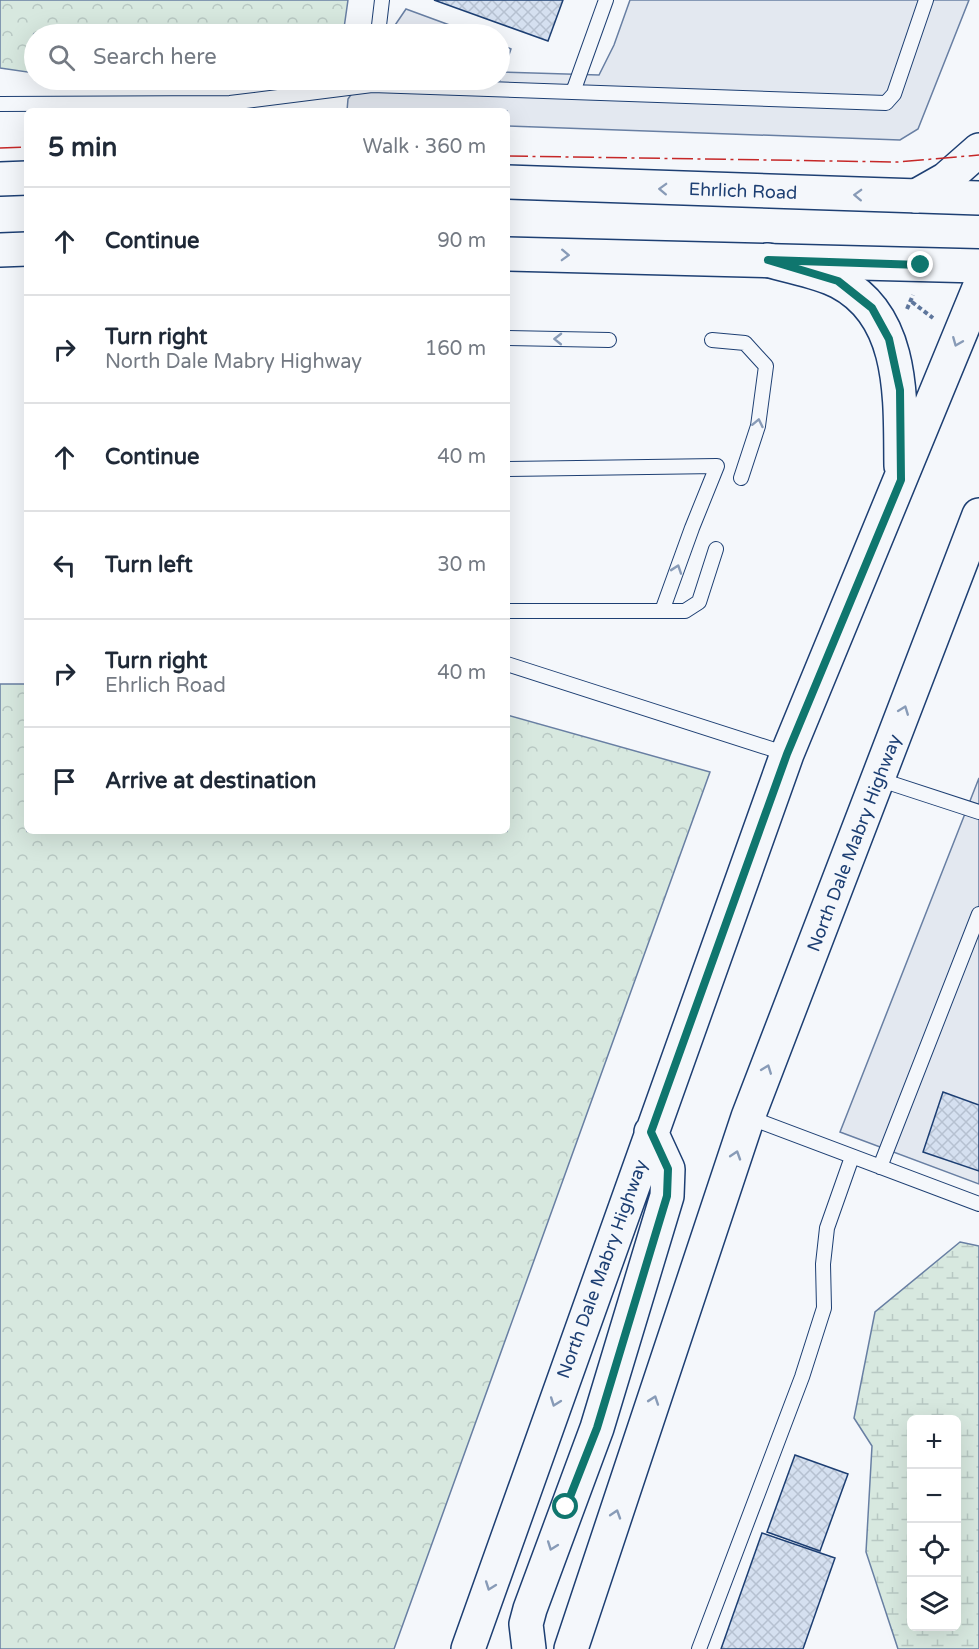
<!DOCTYPE html>
<html lang="en">
<head>
<meta charset="utf-8">
<style>
	:root { --surface:#fff; --page:#f2f2f3; --text:#1f2937; --muted:#747a83; --line:#e0e1e3 }
	body { margin:0; font-family:"Varela Round",sans-serif; background:var(--page); color:var(--text) }
	.controls { position:absolute; right:18px; bottom:18px; display:grid; overflow:hidden; border-radius:9px; box-shadow:0 6px 24px #0002 }
	.controls button { width:54px; height:54px; display:grid; place-items:center; padding:0; border:0; border-bottom:2px solid var(--line); background:var(--surface); color:var(--text); font:30px sans-serif }
	.stop { position:absolute; width:18px; height:18px; margin:-14px; border:4px solid #0f766e; border-radius:50%; background:#fff }
	.stop.end { background:#0f766e; border-color:#fff; box-shadow:0 2px 6px #0008 }
	.list { margin:0; padding:0; list-style:none }
	h2 { display:flex; justify-content:space-between; align-items:center; height:78px; margin:0; padding:0 24px; font-size:26px }
	h2 small { font-size:20px; font-weight:400; color:var(--muted) }
	.list li { display:grid; grid-template-columns:39px 1fr auto; gap:18px; align-items:center; box-sizing:border-box; height:108px; padding:0 24px; border-top:2px solid var(--line) }
	.list b { display:block; font-size:22px; white-space:nowrap }
	.list p { margin:0; font-size:20px; white-space:nowrap; color:var(--muted) }
	.list em { font-size:20px; font-style:normal; color:var(--muted) }
	.icon { flex:none; width:33px; height:33px; fill:none; stroke:currentColor; stroke-width:2; stroke-linecap:round; stroke-linejoin:round }
	.map { position:relative; flex:none; width:979px; height:1649px; overflow:hidden }
	.search { position:absolute; background:var(--surface); box-shadow:0 6px 24px #0002; left:24px; top:24px; width:486px; height:66px; display:flex; align-items:center; gap:15px; box-sizing:border-box; padding:0 21px; border-radius:33px; color:var(--muted); font-size:22px }
	.panel { position:absolute; background:var(--surface); box-shadow:0 6px 24px #0002; left:24px; top:108px; width:486px; height:726px; border-radius:9px }
	.map>svg:first-child { display:block }
</style>
</head>
<body>
<div class="map">
<svg width="979" height="1649" viewBox="0 0 979 1649">
	<defs>
		<pattern id="forest-crowns" width="20" height="18" patternUnits="userSpaceOnUse" patternTransform="scale(1.5)"><rect width="20" height="18" fill="#d7e8df"/><path d="M2 6a3 3 0 1 1 6 0M12 15a3 3 0 1 1 6 0" fill="none" stroke="#b8c8c3"/></pattern>
		<pattern id="wetland-marsh" width="20" height="14" patternUnits="userSpaceOnUse" patternTransform="scale(1.5)"><rect width="20" height="14" fill="#d7e8df"/><path d="M1 5h8M5 5V1M11 12h8M15 12V8" fill="none" stroke="#b8c8c3"/></pattern>
		<pattern id="building-cross-hatch" width="8" height="8" patternUnits="userSpaceOnUse" patternTransform="scale(1.5)"><rect width="8" height="8" fill="#d5e0f0"/><path d="M0 0l8 8M0 8l8-8" fill="none" stroke="#b6c1d1"/></pattern>
	</defs>
	<rect width="100%" height="100%" fill="#f4f7fb"/>
	<!-- forest -->
	<path fill="url(#forest-crowns)" stroke="#687fa3" stroke-width="1.5" d="M 0,0 L 348,0 L 344,28 L 339,34 L 34,34 L 34,73 L 0,68 Z
		M 0,684 L 27,684 L 27,831 L 507,831 L 507,715 L 710,772 L 394,1649 L 0,1649 Z"/>
	<!-- wetland -->
	<path fill="url(#wetland-marsh)" stroke="#687fa3" stroke-width="1.5" fill-rule="evenodd" d="M 960,1242 L 979,1246 L 979,1649 L 898,1649 L 866,1552 L 872,1446 L 854,1418 L 875,1312 ZM 912,1420 L 956,1420 L 956,1626 L 912,1626 Z"/>
	<!-- parking -->
	<path fill="#e3e8f0" stroke="#687fa3" stroke-width="1.5" d="M 630,0 L 969,0 L 918,129 L 900,140 L 507,126 L 507,111 L 347,111 L 348,99 L 361,80 L 500,80 L 500,44 L 511,49 L 503,72 L 599,75 L 614,45 Z
		M 406,9 L 474,34 L 389,34 Z
		M 979,778 L 979,1184 L 840,1132 Z"/>
	<!-- building -->
	<path fill="url(#building-cross-hatch)" stroke="#1d3f73" stroke-width="1.5" d="M 434,0 L 563,0 L 548,41 Z
		M 943,1092 L 979,1105 L 979,1171 L 923,1152 Z
		M 795,1455 L 848,1474 L 820,1551 L 767,1532 Z
		M 762,1533 L 835,1558 L 803,1649 L 721,1649 Z"/>
	<g fill="none" stroke-linecap="round" stroke-linejoin="round">
		<!-- lane casing -->
		<g stroke="#1d3f73" stroke-width="16">
			<path id="lane" d="M 378,34 L 382,0
				M 573,92 L 606,0
				M 0,104 L 230,103 L 372,85 L 886,103 L 894,94 L 926,0
				M 507,338 L 609,340
				M 712,340 L 745,343 L 766,366 L 758,426 L 741,478
				M 507,469 L 717,466 L 692,528 L 662,611
				M 507,611 L 685,611 L 699,602 L 716,549
				M 507,664 L 787,754
				M 878,779 L 979,812
				M 748,1117 L 979,1204
				M 880,1167 L 979,914
				M 699,1649 L 802,1377 L 824,1308 L 823,1264 L 827,1228 L 852,1157"/>
		</g>
		<!-- secondary casing -->
		<g stroke="#1d3f73" stroke-width="36">
			<path id="secondary" d="M 0,179 L 27,178
				M 507,182 L 979,198
				M 0,250 L 27,249
				M 507,254 L 979,266"/>
		</g>
		<!-- primary casing -->
		<g stroke="#1d3f73" stroke-width="36">
			<path id="primary" d="M 916,196 L 946,179 L 979,150
				M 768,260 C 790,267 818,271 839,282 C 906,317 900,402 901,466
				M 468,1649 L 787,754 L 979,288
				M 529,1649 L 526,1624 L 530,1609 L 597,1428 L 667,1196 L 668,1169 L 651,1132
				M 571,1649 L 748,1117 L 979,515"/>
		</g>
		<!-- path -->
		<path stroke="#5e769c" stroke-width="4" stroke-dasharray="4.5 3" stroke-linecap="butt" d="M 912,302 L 933,318
			M 907,309 L 913,295"/>
		<!-- lane -->
		<use href="#lane" stroke="#f4f7fb" stroke-width="14"/>
		<!-- secondary -->
		<use href="#secondary" stroke="#f4f7fb" stroke-width="33"/>
		<!-- primary -->
		<use href="#primary" stroke="#f4f7fb" stroke-width="33"/>
		<!-- power -->
		<path stroke="#c62828" stroke-width="1.5" stroke-dasharray="21 4.5 3 4.5" stroke-linecap="butt" d="M 0,148 L 27,147
			M 507,156 L 898,162 L 979,155"/>
	</g>
	<!-- one-way arrows -->
	<defs><path id="oneway-chevron" d="M-2-3.5L2.5 0L-2 3.5" fill="none" stroke-width="1.6" stroke-linecap="round" stroke-linejoin="round" transform="scale(1.5)"/></defs>
	<g stroke="#889bb7">
		<use href="#oneway-chevron" transform="translate(663 189) rotate(-178)"/>
		<use href="#oneway-chevron" transform="translate(858 195) rotate(-178)"/>
		<use href="#oneway-chevron" transform="translate(565 255) rotate(2)"/>
		<use href="#oneway-chevron" transform="translate(558 339) rotate(-179)"/>
		<use href="#oneway-chevron" transform="translate(957 342) rotate(112)"/>
		<use href="#oneway-chevron" transform="translate(758 423) rotate(-78)"/>
		<use href="#oneway-chevron" transform="translate(677 569) rotate(-71)"/>
		<use href="#oneway-chevron" transform="translate(904 710) rotate(-69)"/>
		<use href="#oneway-chevron" transform="translate(767 1069) rotate(-69)"/>
		<use href="#oneway-chevron" transform="translate(736 1155) rotate(-72)"/>
		<use href="#oneway-chevron" transform="translate(654 1400) rotate(-71)"/>
		<use href="#oneway-chevron" transform="translate(555 1402) rotate(110)"/>
		<use href="#oneway-chevron" transform="translate(616 1514) rotate(-72)"/>
		<use href="#oneway-chevron" transform="translate(552 1546) rotate(110)"/>
		<use href="#oneway-chevron" transform="translate(490 1586) rotate(110)"/>
	</g>
	<g fill="none" stroke-linecap="round" stroke-linejoin="round">
		<!-- route -->
		<path stroke="#0f766e" stroke-width="8" d="M 566,1507 L 597,1428 L 667,1196 L 668,1169 L 651,1132 L 787,754 L 901,480 L 900,390 L 889,339 L 872,308 L 838,281 L 768,260 L 921,265"/>
	</g>
	<g text-anchor="middle" dominant-baseline="central" stroke-width="4.5" stroke-linejoin="round" paint-order="stroke">
		<!-- street labels -->
		<g font-size="18" fill="#1d3f73" stroke="#f4f7fb">
			<text transform="translate(743 191) rotate(2)">Ehrlich Road</text>
			<text transform="translate(854 843) rotate(-69)">North Dale Mabry Highway</text>
			<text transform="translate(602 1269) rotate(-70)">North Dale Mabry Highway</text>
		</g>
	</g>
</svg>
<div class="controls">
<button>+</button>
<button>−</button>
<button><svg class="icon" aria-label="locate" viewBox="0 0 24 24"><circle cx="12" cy="12" r="6"/><path d="M12 2v4M12 18v4M2 12h4M18 12h4"/></svg></button>
<button><svg class="icon" aria-label="layers" viewBox="0 0 24 24"><path d="M12 4l9 5-9 5-9-5zM3 14l9 5 9-5"/></svg></button>
</div>
<div class="stop" style="left:566px;top:1507px"></div>
<div class="stop end" style="left:921px;top:265px"></div>
<div class="search"><svg class="icon" aria-label="search" viewBox="0 0 24 24"><circle cx="10" cy="10" r="6"/><path d="M15 15l6 6"/></svg>Search here</div>
<section class="panel">
<h2>5 min<small>Walk · 360 m</small></h2>
<ul class="list">
<li><svg class="icon" aria-label="ahead" viewBox="0 0 24 24"><path d="M12 20V5M6 11l6-6 6 6"/></svg><div><b>Continue</b></div><em>90 m</em></li>
<li><svg class="icon" aria-label="right" viewBox="0 0 24 24"><path d="M7 20v-9h11M14 6l5 5-5 5"/></svg><div><b>Turn right</b><p>North Dale Mabry Highway</p></div><em>160 m</em></li>
<li><svg class="icon" aria-label="ahead" viewBox="0 0 24 24"><path d="M12 20V5M6 11l6-6 6 6"/></svg><div><b>Continue</b></div><em>40 m</em></li>
<li><svg class="icon" aria-label="left" viewBox="0 0 24 24"><path d="M17 20v-9H6M10 6l-5 5 5 5"/></svg><div><b>Turn left</b></div><em>30 m</em></li>
<li><svg class="icon" aria-label="right" viewBox="0 0 24 24"><path d="M7 20v-9h11M14 6l5 5-5 5"/></svg><div><b>Turn right</b><p>Ehrlich Road</p></div><em>40 m</em></li>
<li><svg class="icon" aria-label="arrive" viewBox="0 0 24 24"><path d="M6 21V4h12l-3 4 3 4H6"/></svg><div><b>Arrive at destination</b></div></li>
</ul>
</section>
</div>
</body>
</html>
